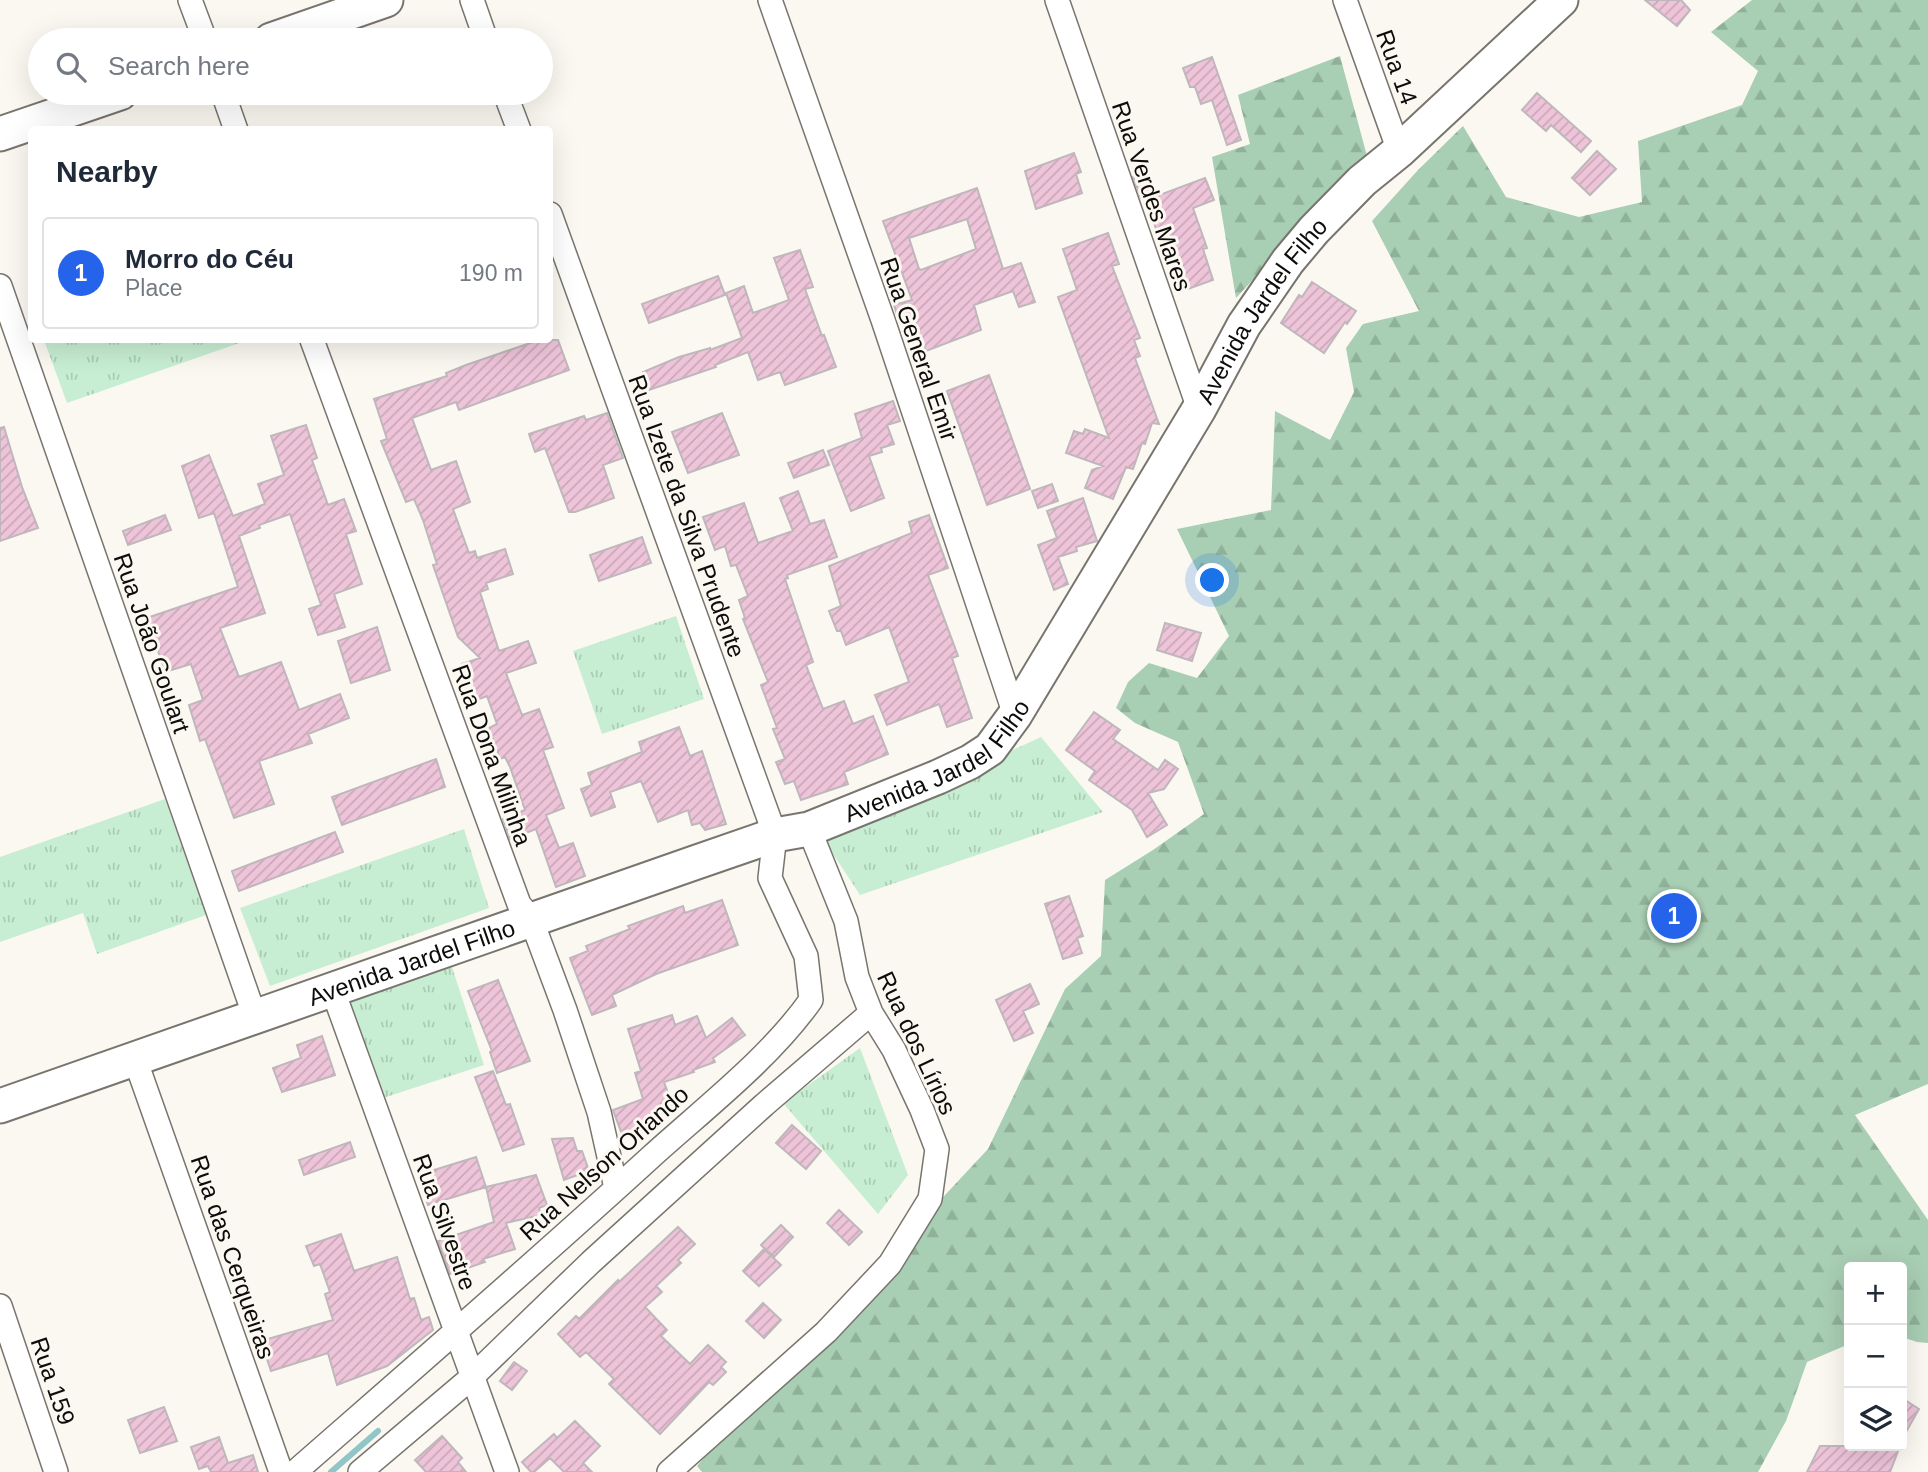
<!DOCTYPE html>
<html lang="en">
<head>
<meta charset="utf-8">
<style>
	:root { --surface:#fff; --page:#f6f6f7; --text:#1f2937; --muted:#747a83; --line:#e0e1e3; --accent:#2563eb }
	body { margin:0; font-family:Arial,sans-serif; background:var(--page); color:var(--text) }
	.controls { position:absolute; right:21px; bottom:21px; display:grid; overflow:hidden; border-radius:7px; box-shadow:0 7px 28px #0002 }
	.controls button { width:63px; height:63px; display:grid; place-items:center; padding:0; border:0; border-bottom:2px solid var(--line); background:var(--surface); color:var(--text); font:35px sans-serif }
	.you { position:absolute; left:1213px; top:581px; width:24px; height:24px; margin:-18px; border:5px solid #fff; border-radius:50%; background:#1a73e8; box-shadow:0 0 0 10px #1a73e833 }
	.badge { display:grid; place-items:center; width:46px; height:46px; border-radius:50%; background:var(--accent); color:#fff; font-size:23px; font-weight:700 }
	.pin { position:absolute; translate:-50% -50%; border:4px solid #fff; box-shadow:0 2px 7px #0006 }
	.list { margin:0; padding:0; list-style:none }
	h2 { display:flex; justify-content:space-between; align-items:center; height:91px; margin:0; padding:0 28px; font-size:30px }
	h2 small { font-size:23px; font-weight:400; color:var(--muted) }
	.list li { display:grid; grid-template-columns:46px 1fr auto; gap:21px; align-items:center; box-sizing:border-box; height:112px; margin:0 14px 14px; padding:0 14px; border:2px solid var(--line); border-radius:7px }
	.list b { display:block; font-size:26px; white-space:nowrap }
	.list p { margin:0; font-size:23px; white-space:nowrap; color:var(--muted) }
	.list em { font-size:23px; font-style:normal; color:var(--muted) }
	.icon { flex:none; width:38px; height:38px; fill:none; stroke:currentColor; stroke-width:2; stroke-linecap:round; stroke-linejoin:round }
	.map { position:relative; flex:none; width:1928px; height:1472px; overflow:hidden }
	.search { position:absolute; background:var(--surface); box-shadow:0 7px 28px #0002; left:28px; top:28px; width:525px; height:77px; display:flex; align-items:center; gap:18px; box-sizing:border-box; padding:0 24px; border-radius:38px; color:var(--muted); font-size:26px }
	.panel { position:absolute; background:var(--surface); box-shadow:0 7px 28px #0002; left:28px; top:126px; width:525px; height:217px; border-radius:7px }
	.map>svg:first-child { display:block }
</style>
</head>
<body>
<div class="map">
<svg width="1928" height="1472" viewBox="0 0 1928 1472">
	<defs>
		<pattern id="grass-tufts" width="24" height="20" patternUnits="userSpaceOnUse" patternTransform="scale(1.75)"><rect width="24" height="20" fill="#c7eed2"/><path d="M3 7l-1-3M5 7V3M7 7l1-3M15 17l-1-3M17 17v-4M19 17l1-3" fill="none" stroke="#aacbb3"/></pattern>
		<pattern id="forest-firs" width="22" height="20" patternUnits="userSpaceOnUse" patternTransform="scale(1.75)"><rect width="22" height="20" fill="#a8ceb3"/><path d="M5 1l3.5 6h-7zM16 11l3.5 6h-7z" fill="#8fb099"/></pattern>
		<pattern id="building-hatch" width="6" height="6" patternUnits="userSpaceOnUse" patternTransform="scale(1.75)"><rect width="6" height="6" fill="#eec4d9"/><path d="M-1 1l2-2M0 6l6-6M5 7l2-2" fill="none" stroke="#cba7b9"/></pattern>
	</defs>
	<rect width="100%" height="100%" fill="#fbf8f1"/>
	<!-- grass -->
	<path fill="url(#grass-tufts)" d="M 44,340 L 248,340 L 67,403 Z
		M 676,616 L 704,699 L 602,734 L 573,651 Z
		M 1041,737 L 1103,812 L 860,895 L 822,837 Z
		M 165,799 L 206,915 L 97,954 L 83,913 L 0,942 L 0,857 Z
		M 464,829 L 489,908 L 270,986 L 240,908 Z
		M 452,967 L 484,1065 L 380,1099 L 347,1001 Z
		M 860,1048 L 908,1175 L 878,1214 L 783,1103 Z"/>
	<!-- forest -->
	<path fill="url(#forest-firs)" d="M 1752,0 L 1928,0 L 1928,1084 L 1855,1115 L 1928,1220 L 1928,1343 L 1917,1342 L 1902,1337 L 1902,1267 L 1849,1267 L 1849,1344 L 1807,1362 L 1786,1421 L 1758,1472 L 702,1472 L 697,1466 L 764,1389 L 988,1149 L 1065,989 L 1101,956 L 1105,880 L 1153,850 L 1204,814 L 1178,742 L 1135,723 L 1116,708 L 1128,682 L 1149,663 L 1197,678 L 1229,636 L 1177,529 L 1271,510 L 1275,411 L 1330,440 L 1354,392 L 1346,348 L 1363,324 L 1419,311 L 1372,221 L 1418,170 L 1463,126 L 1506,197 L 1579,217 L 1642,202 L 1638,141 L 1742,105 L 1758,71 L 1711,32 Z
		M 1340,56 L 1367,156 L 1236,298 L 1212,157 L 1250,144 L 1238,95 Z"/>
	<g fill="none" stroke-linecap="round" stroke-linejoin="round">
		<!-- stream -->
		<path stroke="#91c6c8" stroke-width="6" d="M 331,1472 L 378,1431"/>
	</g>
	<!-- building -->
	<path fill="url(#building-hatch)" stroke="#bfb7bb" stroke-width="2" fill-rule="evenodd" d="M 1645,0 L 1681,0 L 1690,10 L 1677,26 Z
		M 1212,57 L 1241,140 L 1227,145 L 1212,100 L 1201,104 L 1195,87 L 1190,87 L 1183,68 Z
		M 1537,93 L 1591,141 L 1581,152 L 1551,125 L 1546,131 L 1522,110 Z
		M 1597,151 L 1616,169 L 1590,195 L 1572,178 Z
		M 1074,153 L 1081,172 L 1076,174 L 1082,193 L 1036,209 L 1025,171 Z
		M 1147,171 L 1155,192 L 1141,198 L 1133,177 Z
		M 1205,178 L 1214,200 L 1193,208 L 1207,248 L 1203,249 L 1213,280 L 1188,289 L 1177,258 L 1167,261 L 1146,200 Z
		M 977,188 L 1003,269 L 1021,263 L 1035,302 L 1019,307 L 1013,291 L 974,305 L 981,330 L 926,351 L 913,316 L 899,321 L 894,305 L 912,300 L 883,221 ZM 967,219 L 976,249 L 921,270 L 919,269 L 909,238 Z
		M 1108,233 L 1119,264 L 1112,266 L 1140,338 L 1134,340 L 1140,356 L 1135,358 L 1159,424 L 1152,423 L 1145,444 L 1142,443 L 1133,469 L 1126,467 L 1113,499 L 1085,488 L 1092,470 L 1103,466 L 1066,453 L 1074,431 L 1083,434 L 1085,429 L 1109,438 L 1058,297 L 1077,290 L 1063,249 Z
		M 800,250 L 813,287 L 805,289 L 822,336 L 824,335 L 836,367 L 785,385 L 780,372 L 758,380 L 748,352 L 715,365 L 716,367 L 649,390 L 643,372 L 679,357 L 710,348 L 710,350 L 742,338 L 726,293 L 744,286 L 753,313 L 789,300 L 774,258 Z
		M 718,276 L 725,295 L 649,323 L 642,304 Z
		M 1312,282 L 1356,311 L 1347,324 L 1345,322 L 1324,353 L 1281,323 L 1299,295 L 1302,297 Z
		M 539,340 L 558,340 L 569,370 L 459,410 L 456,402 L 412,418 L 431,470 L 456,461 L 470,502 L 453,509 L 469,553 L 475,551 L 477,558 L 505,549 L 513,574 L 486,583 L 488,589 L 480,592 L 499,651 L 528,641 L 536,663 L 506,673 L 522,715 L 539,709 L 553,747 L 543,750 L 564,808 L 546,815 L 559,848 L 573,843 L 585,876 L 556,887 L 536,829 L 510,839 L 503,819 L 525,810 L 510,767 L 505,757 L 500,759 L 489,728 L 497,724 L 487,696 L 474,701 L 462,664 L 480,658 L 458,637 L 433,565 L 437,564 L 423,520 L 414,499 L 406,502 L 381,441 L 387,439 L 374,399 L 447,376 L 446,373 L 466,365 Z
		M 989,375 L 1030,489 L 987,505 L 947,391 Z
		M 893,401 L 900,421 L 887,425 L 894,444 L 881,448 L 882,452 L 869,456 L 884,498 L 851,511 L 828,451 L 862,438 L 855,414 Z
		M 607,413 L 623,458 L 603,465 L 614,498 L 575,512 L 569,512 L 545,448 L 535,452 L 529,434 L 584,416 L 586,420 Z
		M 722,413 L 739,455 L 688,473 L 672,432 Z
		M 306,425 L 317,458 L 312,460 L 328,505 L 344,499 L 356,531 L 346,534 L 362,584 L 334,594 L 345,627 L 318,635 L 309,609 L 321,605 L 290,514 L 259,525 L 260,528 L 239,536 L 265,613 L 220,628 L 239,677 L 281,662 L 299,710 L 340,694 L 349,718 L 308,734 L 312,743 L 259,761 L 274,804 L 234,818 L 205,739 L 200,741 L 189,705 L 203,700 L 191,664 L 165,672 L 147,618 L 238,587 L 214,513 L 199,518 L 182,466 L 209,455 L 233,516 L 265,504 L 258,484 L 284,475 L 271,436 Z
		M 4,427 L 22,487 L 38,528 L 0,541 L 0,428 Z
		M 823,450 L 829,465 L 794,478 L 788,463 Z
		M 1052,484 L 1058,501 L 1038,508 L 1032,491 Z
		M 798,491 L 810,524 L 824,520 L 837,557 L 787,575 L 788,578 L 785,579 L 813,662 L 806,665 L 823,709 L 844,701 L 853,724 L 873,716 L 888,754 L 844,772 L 848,784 L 801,800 L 794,781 L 785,784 L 776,762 L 785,759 L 773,729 L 777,728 L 761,685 L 768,682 L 743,619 L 745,618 L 739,600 L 748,596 L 736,565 L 731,566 L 725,546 L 715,550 L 703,517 L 744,503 L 758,543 L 793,531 L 780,498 Z
		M 1083,498 L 1097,541 L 1076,547 L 1077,551 L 1058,557 L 1068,584 L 1054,590 L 1038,545 L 1057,538 L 1047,511 Z
		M 165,515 L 171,530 L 128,545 L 123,531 Z
		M 929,515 L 948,568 L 928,575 L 958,656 L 952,658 L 972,718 L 947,727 L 939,704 L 887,725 L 875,695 L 909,682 L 889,627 L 846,645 L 841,631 L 837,631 L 829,611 L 841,606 L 829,566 L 912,533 L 909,522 Z
		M 642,537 L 651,563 L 599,581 L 590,555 Z
		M 1165,623 L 1201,633 L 1192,661 L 1157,650 Z
		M 377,627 L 390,670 L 351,683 L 338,641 Z
		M 1094,712 L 1120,730 L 1113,739 L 1158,770 L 1165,760 L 1178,769 L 1164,789 L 1148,793 L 1167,825 L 1147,837 L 1132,810 L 1089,780 L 1095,771 L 1066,750 Z
		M 679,727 L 690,756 L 702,751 L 726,824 L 705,830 L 700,823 L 692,825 L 688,810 L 658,822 L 641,781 L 610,792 L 615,807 L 591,816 L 581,789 L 592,785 L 588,773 L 642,752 L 639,742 Z
		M 436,759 L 445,787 L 342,825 L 332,797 Z
		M 335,832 L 343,852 L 239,891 L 232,871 Z
		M 1069,896 L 1083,936 L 1077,938 L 1082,953 L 1063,959 L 1045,904 Z
		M 722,900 L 738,945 L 656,974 L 612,995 L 616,1006 L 592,1015 L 570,958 L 588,951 L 586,946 L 630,929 L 628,926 L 683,906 L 685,913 Z
		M 498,980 L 530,1061 L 497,1073 L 490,1052 L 492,1051 L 468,991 Z
		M 1030,984 L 1039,1004 L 1023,1011 L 1033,1033 L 1014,1041 L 996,1000 Z
		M 672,1015 L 675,1025 L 697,1016 L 706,1038 L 732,1018 L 745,1035 L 713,1058 L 715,1062 L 693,1070 L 694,1072 L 664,1082 L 675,1112 L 648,1121 L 650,1127 L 623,1137 L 613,1110 L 643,1099 L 635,1073 L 641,1071 L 628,1029 Z
		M 322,1036 L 335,1075 L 282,1092 L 273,1068 L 301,1058 L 297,1045 Z
		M 493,1071 L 506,1105 L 510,1104 L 524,1144 L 503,1151 L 475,1077 Z
		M 792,1125 L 821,1151 L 806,1169 L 776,1143 Z
		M 573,1138 L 577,1151 L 582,1151 L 589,1171 L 564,1180 L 552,1139 Z
		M 350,1142 L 355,1157 L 304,1175 L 299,1160 Z
		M 476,1157 L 486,1187 L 428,1205 L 418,1175 Z
		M 536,1175 L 547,1205 L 539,1208 L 541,1215 L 506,1223 L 515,1249 L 483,1259 L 485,1262 L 450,1274 L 438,1241 L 494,1222 L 486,1187 Z
		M 839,1210 L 862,1232 L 849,1245 L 827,1223 Z
		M 781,1225 L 793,1237 L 774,1257 L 761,1245 Z
		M 678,1227 L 695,1244 L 678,1260 L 681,1263 L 656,1286 L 662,1292 L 645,1307 L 667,1330 L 661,1336 L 690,1364 L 708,1345 L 726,1362 L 721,1367 L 726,1372 L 713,1385 L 709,1382 L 660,1434 L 609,1384 L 614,1379 L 586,1352 L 580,1357 L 558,1334 L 576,1316 L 579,1319 L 618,1280 L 619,1282 Z
		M 341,1234 L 354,1271 L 397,1257 L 410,1299 L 414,1298 L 421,1320 L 429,1317 L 433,1330 L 387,1366 L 337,1385 L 328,1353 L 271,1371 L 261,1341 L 333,1320 L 325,1294 L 330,1292 L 320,1264 L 314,1266 L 306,1246 Z
		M 764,1249 L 781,1265 L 759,1286 L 743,1271 Z
		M 763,1303 L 781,1320 L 764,1338 L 746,1321 Z
		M 514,1362 L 527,1371 L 512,1390 L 500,1381 Z
		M 1902,1398 L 1919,1409 L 1902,1439 Z
		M 164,1407 L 177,1441 L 140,1453 L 128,1420 Z
		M 575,1421 L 600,1446 L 583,1463 L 592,1472 L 564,1472 L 550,1458 L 534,1472 L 531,1472 L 522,1462 L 554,1434 L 557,1438 Z
		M 442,1436 L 462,1458 L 458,1462 L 466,1472 L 426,1472 L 415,1460 Z
		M 219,1437 L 228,1463 L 253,1455 L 258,1472 L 211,1472 L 208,1466 L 199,1469 L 191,1447 Z
		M 1820,1446 L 1900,1446 L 1890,1472 L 1807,1472 Z"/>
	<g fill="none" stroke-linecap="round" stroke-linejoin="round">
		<!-- street casing -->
		<g stroke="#78756e" stroke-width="26">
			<path id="street" d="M 190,0 L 205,40
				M 472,0 L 486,40
				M 770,0 L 883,320 L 1015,715
				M 1057,0 L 1199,409
				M 1345,0 L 1399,151
				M 223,93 L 236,130
				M 505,93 L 519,130
				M 0,286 L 255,1017
				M 312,340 L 519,904 L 531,919 L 565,1010 L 599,1112 L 616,1188
				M 333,991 L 507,1472
				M 135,1059 L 281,1472
				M 0,1306 L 56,1472
				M 295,1472 C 415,1367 535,1263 652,1156 C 705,1108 770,1058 811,1000 L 806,956 L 770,878 L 775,835 L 550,214
				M 360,1472 L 471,1378 L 591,1262 L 764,1105 L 871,1013
				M 669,1472 L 826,1332 L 890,1264 L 930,1199 L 937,1149 L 922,1110 L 894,1050 L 871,1013 L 857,977 L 846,921 L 809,829"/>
		</g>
		<!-- secondary casing -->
		<g stroke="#78756e" stroke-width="37">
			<g id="secondary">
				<path d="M 271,40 L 386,0"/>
				<path d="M 0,134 L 120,93"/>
				<path id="s1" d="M 0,1106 L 694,863 L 775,835 L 809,829 L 938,777 L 970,762 L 990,749 L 1015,715 L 1199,409 L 1244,325 L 1288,261 L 1314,230 L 1362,181 L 1399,151 L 1561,0"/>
			</g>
		</g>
		<!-- street -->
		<use href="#street" stroke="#fff" stroke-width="23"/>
		<!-- secondary -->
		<use href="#secondary" stroke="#fff" stroke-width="33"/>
	</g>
	<g text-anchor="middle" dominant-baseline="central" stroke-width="6" stroke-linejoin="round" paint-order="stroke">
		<!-- street labels -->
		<g font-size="24" fill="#0d0c0a" stroke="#fbf8f1">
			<text transform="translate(1397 67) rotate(70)">Rua 14</text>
			<text transform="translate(1152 196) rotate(71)">Rua Verdes Mares</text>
			<text stroke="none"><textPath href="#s1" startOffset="1570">Avenida Jardel Filho</textPath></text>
			<text transform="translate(919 349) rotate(71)">Rua General Emir</text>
			<text transform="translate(687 516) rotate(70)">Rua Izete da Silva Prudente</text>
			<text transform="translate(152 643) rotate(71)">Rua João Goulart</text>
			<text transform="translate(492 755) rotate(70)">Rua Dona Milinha</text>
			<text stroke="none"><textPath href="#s1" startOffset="1003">Avenida Jardel Filho</textPath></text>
			<text stroke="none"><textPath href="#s1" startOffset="436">Avenida Jardel Filho</textPath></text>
			<text transform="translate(917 1043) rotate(65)">Rua dos Lírios</text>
			<text transform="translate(604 1163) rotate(-42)">Rua Nelson Orlando</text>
			<text transform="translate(445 1222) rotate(70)">Rua Silvestre</text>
			<text transform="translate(233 1257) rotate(71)">Rua das Cerqueiras</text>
			<text transform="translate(53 1381) rotate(71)">Rua 159</text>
		</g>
	</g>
</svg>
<div class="controls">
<button>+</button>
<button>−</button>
<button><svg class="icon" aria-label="layers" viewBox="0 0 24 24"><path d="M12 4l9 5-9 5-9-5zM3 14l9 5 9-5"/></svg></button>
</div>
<div class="you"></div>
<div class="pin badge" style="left:1674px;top:916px">1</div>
<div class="search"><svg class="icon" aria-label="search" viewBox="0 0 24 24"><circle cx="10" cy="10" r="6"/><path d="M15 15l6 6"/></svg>Search here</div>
<section class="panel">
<h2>Nearby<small></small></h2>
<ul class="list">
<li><span class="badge">1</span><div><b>Morro do Céu</b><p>Place</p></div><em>190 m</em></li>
</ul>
</section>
</div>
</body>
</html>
